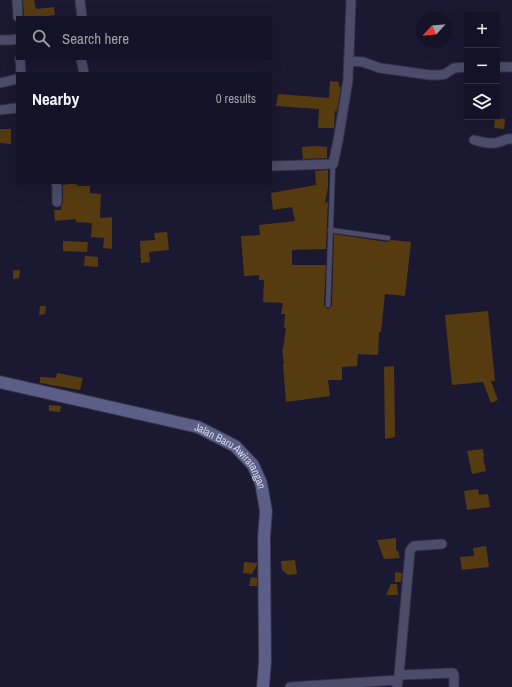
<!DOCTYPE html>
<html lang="en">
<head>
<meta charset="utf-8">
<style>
	:root { --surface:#141226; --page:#212032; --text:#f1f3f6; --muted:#9d9ea7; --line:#333243 }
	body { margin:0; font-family:"Archivo Narrow",sans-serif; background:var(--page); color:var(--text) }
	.controls { position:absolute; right:12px; top:12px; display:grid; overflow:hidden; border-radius:0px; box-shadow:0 4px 16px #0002 }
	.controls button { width:36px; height:36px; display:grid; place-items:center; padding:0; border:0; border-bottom:1px solid var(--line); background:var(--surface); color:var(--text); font:20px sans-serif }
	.compass { position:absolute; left:416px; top:12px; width:36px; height:36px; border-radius:50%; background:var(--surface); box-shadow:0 4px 16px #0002; rotate:244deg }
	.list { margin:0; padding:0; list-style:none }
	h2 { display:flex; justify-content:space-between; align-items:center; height:52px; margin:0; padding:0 16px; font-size:17px }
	h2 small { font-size:13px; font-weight:400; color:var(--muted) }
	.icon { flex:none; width:22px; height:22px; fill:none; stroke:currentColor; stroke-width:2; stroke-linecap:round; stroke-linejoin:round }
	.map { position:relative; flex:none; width:512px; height:687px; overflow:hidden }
	.search { position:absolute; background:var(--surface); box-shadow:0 4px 16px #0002; left:16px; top:16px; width:256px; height:44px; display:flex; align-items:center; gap:10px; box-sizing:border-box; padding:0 14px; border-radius:0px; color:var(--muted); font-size:15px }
	.panel { position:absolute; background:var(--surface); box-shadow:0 4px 16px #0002; left:16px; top:72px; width:256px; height:112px; border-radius:0px }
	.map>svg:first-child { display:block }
</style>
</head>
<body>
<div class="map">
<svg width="512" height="687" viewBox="0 0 512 687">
	<rect width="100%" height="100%" fill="#1b1832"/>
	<!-- building -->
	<path fill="#563b11" d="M 23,0 L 34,0 L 36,9 L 54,7 L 55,15 L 42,17 L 24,17 Z
		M 330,81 L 339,82 L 339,87 L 341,87 L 337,111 L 335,111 L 334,128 L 318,128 L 319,109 L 276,106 L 278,94 L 329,98 Z
		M 495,117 L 505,119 L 504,129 L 494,128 Z
		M 0,129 L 11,129 L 11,144 L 0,143 Z
		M 316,146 L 327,147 L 327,158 L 303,159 L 302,147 Z
		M 328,170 L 328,187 L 325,203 L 328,202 L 326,249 L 292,250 L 292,265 L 326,265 L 324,305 L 326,308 L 328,309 L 331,307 L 332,305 L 334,234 L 387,242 L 391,240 L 411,242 L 405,296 L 385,294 L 381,332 L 379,332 L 378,355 L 358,354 L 357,366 L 342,367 L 342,380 L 328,380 L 330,396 L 286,402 L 283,364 L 284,364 L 282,349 L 283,349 L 286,328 L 284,328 L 285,314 L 281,314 L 283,303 L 263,302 L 264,280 L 259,280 L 259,275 L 244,276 L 241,236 L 260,235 L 259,225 L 295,221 L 292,207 L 273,210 L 271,193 L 316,185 L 315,171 Z
		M 76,183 L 77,186 L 90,186 L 90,193 L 101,194 L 100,218 L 112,217 L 112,249 L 103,248 L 104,238 L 91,237 L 92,223 L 76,222 L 76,219 L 55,221 L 54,210 L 61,210 L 61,207 L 63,202 L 63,185 Z
		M 167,232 L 169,250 L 149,252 L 150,262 L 141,263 L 140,241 L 155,240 L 154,233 Z
		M 63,241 L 88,242 L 87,252 L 63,251 Z
		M 85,256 L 98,257 L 98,267 L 84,266 Z
		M 13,270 L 20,270 L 19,278 L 13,279 Z
		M 40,306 L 46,306 L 45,314 L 39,315 Z
		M 488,311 L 495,381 L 491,381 L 498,400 L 491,403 L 483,382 L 452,385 L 445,315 Z
		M 394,366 L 395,437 L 385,439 L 384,367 Z
		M 57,373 L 83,378 L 80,390 L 40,383 L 40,377 L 56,378 Z
		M 49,405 L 61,406 L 60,412 L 49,411 Z
		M 483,449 L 484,457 L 483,457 L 486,471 L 472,474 L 467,451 Z
		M 478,489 L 479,495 L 488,494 L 490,507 L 467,510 L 464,491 Z
		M 396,538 L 396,550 L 398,551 L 400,558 L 384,559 L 377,540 Z
		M 486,546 L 489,567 L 462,570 L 460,557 L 474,556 L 473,548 Z
		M 295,560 L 297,574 L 288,575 L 282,570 L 281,561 Z
		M 244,562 L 257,563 L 257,565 L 252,574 L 243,573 Z
		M 395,572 L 402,573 L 401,582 L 395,582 Z
		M 251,577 L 257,578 L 257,586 L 249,586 Z
		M 391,584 L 397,584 L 398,595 L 386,595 Z"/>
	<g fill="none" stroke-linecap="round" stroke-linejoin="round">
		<!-- lane casing -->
		<g stroke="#343146" stroke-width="6">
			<path id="lane" d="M 330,230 L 388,238
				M 328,305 L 333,164"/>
		</g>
		<!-- street casing -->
		<g stroke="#343146" stroke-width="11">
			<path id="street" d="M 17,0 L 18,17
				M 80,0 L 82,17
				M 0,40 L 11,40 L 17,39
				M 20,59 L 21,73
				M 81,59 L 84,73
				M 349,61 L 363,62 L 380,68 L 430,75 L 440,75 L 445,74 L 454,68 L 467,67
				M 497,67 L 512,67
				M 0,83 L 17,79
				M 0,110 L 17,108
				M 474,140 C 482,142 491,145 499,142 C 504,141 506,138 512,139
				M 271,166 L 333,164 L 338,141 L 348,80 L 351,0
				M 56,183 L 57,187 L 57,202
				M 399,675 L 453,673 L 454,675 L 454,687
				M 290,687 L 398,680
				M 397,687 L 399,675 L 410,551 L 411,549 L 414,546 L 442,544"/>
		</g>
		<!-- secondary casing -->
		<g stroke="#343146" stroke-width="14">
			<g id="secondary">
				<path id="s1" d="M 0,382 L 198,427 L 235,446 L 253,465 L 261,483 L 266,511 L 264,537 L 265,662 L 263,687"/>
			</g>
		</g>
		<!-- lane -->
		<use href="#lane" stroke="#4c4b69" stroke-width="4.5"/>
		<!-- street -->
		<use href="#street" stroke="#4c4b69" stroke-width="9"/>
		<!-- secondary -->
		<use href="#secondary" stroke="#5b5e86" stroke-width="12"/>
	</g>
	<g text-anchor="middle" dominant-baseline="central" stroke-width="4" stroke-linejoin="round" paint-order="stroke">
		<!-- street labels -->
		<g font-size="11" fill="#d5d5e7" stroke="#060610">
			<text stroke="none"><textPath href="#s1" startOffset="248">Jalan Baru Awirarangan</textPath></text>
		</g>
	</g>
</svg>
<div class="controls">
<button>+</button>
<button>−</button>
<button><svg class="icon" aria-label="layers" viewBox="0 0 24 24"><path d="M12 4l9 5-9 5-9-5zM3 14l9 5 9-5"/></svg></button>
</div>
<svg class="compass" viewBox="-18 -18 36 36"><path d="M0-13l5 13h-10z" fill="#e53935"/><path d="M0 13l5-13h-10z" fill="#9d9ea7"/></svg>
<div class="search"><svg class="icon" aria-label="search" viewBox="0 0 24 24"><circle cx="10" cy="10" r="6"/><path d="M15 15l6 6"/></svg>Search here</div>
<section class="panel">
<h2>Nearby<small>0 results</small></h2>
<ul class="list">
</ul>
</section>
</div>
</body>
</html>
